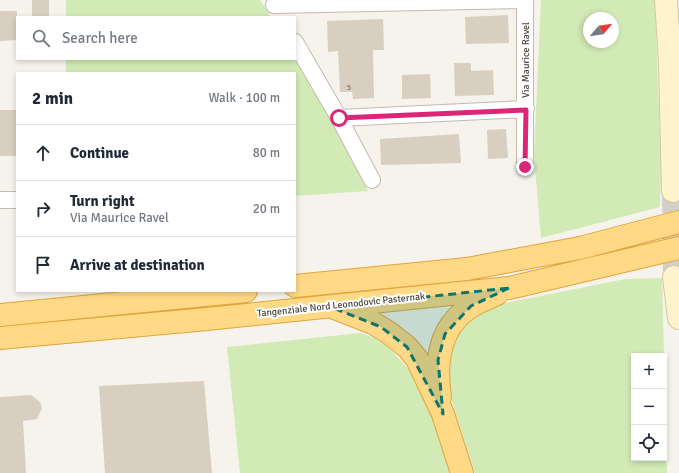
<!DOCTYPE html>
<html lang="en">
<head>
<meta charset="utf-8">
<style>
	:root { --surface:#fff; --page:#f2f2f3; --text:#1f2937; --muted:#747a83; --line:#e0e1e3 }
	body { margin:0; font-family:Signika,sans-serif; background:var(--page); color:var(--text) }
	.controls { position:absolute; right:12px; bottom:12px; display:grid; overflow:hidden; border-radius:0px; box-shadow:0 2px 6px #0003 }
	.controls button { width:36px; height:36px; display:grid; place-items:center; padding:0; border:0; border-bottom:1px solid var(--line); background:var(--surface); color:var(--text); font:20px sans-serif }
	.compass { position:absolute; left:583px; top:12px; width:36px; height:36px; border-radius:50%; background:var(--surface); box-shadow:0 2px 6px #0003; rotate:61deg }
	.stop { position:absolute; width:12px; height:12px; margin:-9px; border:3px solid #db2777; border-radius:50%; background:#fff }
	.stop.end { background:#db2777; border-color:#fff; box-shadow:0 1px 4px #0008 }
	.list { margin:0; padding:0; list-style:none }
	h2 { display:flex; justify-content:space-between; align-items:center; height:52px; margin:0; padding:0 16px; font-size:17px }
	h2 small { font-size:13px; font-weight:400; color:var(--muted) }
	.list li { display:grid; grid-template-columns:26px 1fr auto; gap:12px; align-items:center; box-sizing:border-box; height:56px; padding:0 16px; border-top:1px solid var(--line) }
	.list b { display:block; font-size:15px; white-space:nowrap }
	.list p { margin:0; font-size:13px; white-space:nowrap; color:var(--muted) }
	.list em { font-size:13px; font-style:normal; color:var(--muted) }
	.icon { flex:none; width:22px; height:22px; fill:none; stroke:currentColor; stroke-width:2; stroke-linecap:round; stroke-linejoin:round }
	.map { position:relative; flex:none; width:679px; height:473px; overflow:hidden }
	.search { position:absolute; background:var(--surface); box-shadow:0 2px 6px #0003; left:16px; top:16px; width:280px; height:44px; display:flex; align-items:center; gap:10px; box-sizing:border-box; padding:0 14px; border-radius:0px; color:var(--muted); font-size:15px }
	.panel { position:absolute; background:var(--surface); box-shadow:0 2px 6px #0003; left:16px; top:72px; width:280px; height:220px; border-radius:0px }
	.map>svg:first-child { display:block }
</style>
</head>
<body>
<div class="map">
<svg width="679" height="473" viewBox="0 0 679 473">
	<rect width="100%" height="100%" fill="#f6f3ec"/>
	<!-- green -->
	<path fill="#d2eab5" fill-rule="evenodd" d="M 66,0 L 260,0 L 271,17 L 66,17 Z
		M 541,0 L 655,0 L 661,168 L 660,207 L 541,238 L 534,155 ZM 589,18 L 613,18 L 613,42 L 589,42 Z
		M 295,58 L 329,115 L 368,191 L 295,196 L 295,73 L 66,73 L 66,59 Z
		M 662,278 L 664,356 L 634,356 L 634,458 L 664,458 L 664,362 L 667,473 L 475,473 L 452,402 L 447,374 L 449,352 L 456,334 L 475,314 L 495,305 L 625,279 Z
		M 360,333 L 376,338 L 393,352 L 414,375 L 436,427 L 453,473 L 240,473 L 227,347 Z"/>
	<!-- building -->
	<path fill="#d8cfc1" d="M 32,0 L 49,0 L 49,17 L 32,17 Z
		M 0,11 L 17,11 L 17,40 L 0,41 Z
		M 508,15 L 509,43 L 466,44 L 465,17 Z
		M 383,19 L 384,50 L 373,50 L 374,98 L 353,99 L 352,92 L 340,92 L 338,51 L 328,52 L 327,21 Z
		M 454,63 L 471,63 L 471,71 L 493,70 L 494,95 L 455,96 Z
		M 430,74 L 431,98 L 402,99 L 402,75 Z
		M 0,110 L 17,110 L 17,156 L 0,156 Z
		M 506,129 L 508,158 L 488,159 L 487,130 Z
		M 459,134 L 461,163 L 381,165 L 380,139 Z
		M 204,381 L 212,473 L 105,473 L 99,386 Z
		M 31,395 L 40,402 L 42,408 L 37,419 L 23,421 L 26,473 L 0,473 L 0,397 Z"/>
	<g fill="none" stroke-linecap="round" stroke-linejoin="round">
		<!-- secondary-tunnel -->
		<path stroke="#d4d0c8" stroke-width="22" stroke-dasharray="22 11" stroke-linecap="butt" d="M 673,191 L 674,277"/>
		<!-- minor casing -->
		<g stroke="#c2bbae" stroke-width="18">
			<path id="minor" d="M 274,5 L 525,0
				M 295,42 L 339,118 L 372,180
				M 339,118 L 526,109
				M 525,167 L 525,0
				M 0,200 L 17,200"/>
		</g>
		<!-- secondary casing -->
		<g stroke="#d6c79b" stroke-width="24">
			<path id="secondary" d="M 666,0 L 670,62 L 673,191
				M 674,277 L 679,318"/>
		</g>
		<!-- trunk casing -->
		<g stroke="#e0a43c" stroke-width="24">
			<path id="trunk" d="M 295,286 L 467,269 L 580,248 L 679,222
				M 332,307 L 373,323 L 388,332 L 407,347 L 417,359 L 443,414 L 462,473
				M 0,315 L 246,291
				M 0,338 L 207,319 L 509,288 L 679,248
				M 440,397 C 435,363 438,326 472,306 C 479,301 489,298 497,294"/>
		</g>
		<!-- minor -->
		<use href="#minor" stroke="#fff" stroke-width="16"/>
		<!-- secondary -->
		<use href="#secondary" stroke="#fff3cd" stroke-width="22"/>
		<!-- trunk -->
		<use href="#trunk" stroke="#ffd985" stroke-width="22"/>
	</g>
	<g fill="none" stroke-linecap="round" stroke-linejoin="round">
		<!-- route -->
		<path stroke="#db2777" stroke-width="5" d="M 339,118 L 526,110 L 525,167"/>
	</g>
	<!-- marked area -->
	<path fill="#0f766e" fill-opacity="0.2" stroke="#0f766e" stroke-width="3" stroke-dasharray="8 5" stroke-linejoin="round" d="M 509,288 L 471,306 L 445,334 L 438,360 L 443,414 L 407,347 L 381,327 L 331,307 Z"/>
	<g text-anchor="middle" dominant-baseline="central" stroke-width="4" stroke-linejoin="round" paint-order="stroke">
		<!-- number labels -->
		<g font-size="8" fill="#6e675b">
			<text x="349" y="87">5</text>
		</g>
		<!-- street labels -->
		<g font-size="10" fill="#4b4439" stroke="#fff">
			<text transform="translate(526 60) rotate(-90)">Via Maurice Ravel</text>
			<text transform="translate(341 305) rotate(-6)">Tangenziale Nord Leonodovic Pasternak</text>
		</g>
	</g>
</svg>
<div class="controls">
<button>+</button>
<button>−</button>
<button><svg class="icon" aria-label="locate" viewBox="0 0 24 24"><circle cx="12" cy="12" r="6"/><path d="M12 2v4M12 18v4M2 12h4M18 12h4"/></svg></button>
</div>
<svg class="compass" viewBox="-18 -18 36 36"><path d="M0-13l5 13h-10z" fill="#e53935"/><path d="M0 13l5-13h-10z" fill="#747a83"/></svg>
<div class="stop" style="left:339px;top:118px"></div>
<div class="stop end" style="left:525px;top:167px"></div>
<div class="search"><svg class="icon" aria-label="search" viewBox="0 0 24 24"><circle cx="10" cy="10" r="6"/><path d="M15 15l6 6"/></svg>Search here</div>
<section class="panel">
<h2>2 min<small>Walk · 100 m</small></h2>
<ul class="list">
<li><svg class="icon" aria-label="ahead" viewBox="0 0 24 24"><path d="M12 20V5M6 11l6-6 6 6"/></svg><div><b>Continue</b></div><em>80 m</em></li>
<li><svg class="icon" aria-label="right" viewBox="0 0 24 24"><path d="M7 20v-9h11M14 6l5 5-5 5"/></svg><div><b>Turn right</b><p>Via Maurice Ravel</p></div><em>20 m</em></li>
<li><svg class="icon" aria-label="arrive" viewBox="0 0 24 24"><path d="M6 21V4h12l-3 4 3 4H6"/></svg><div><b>Arrive at destination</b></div></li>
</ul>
</section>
</div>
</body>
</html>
